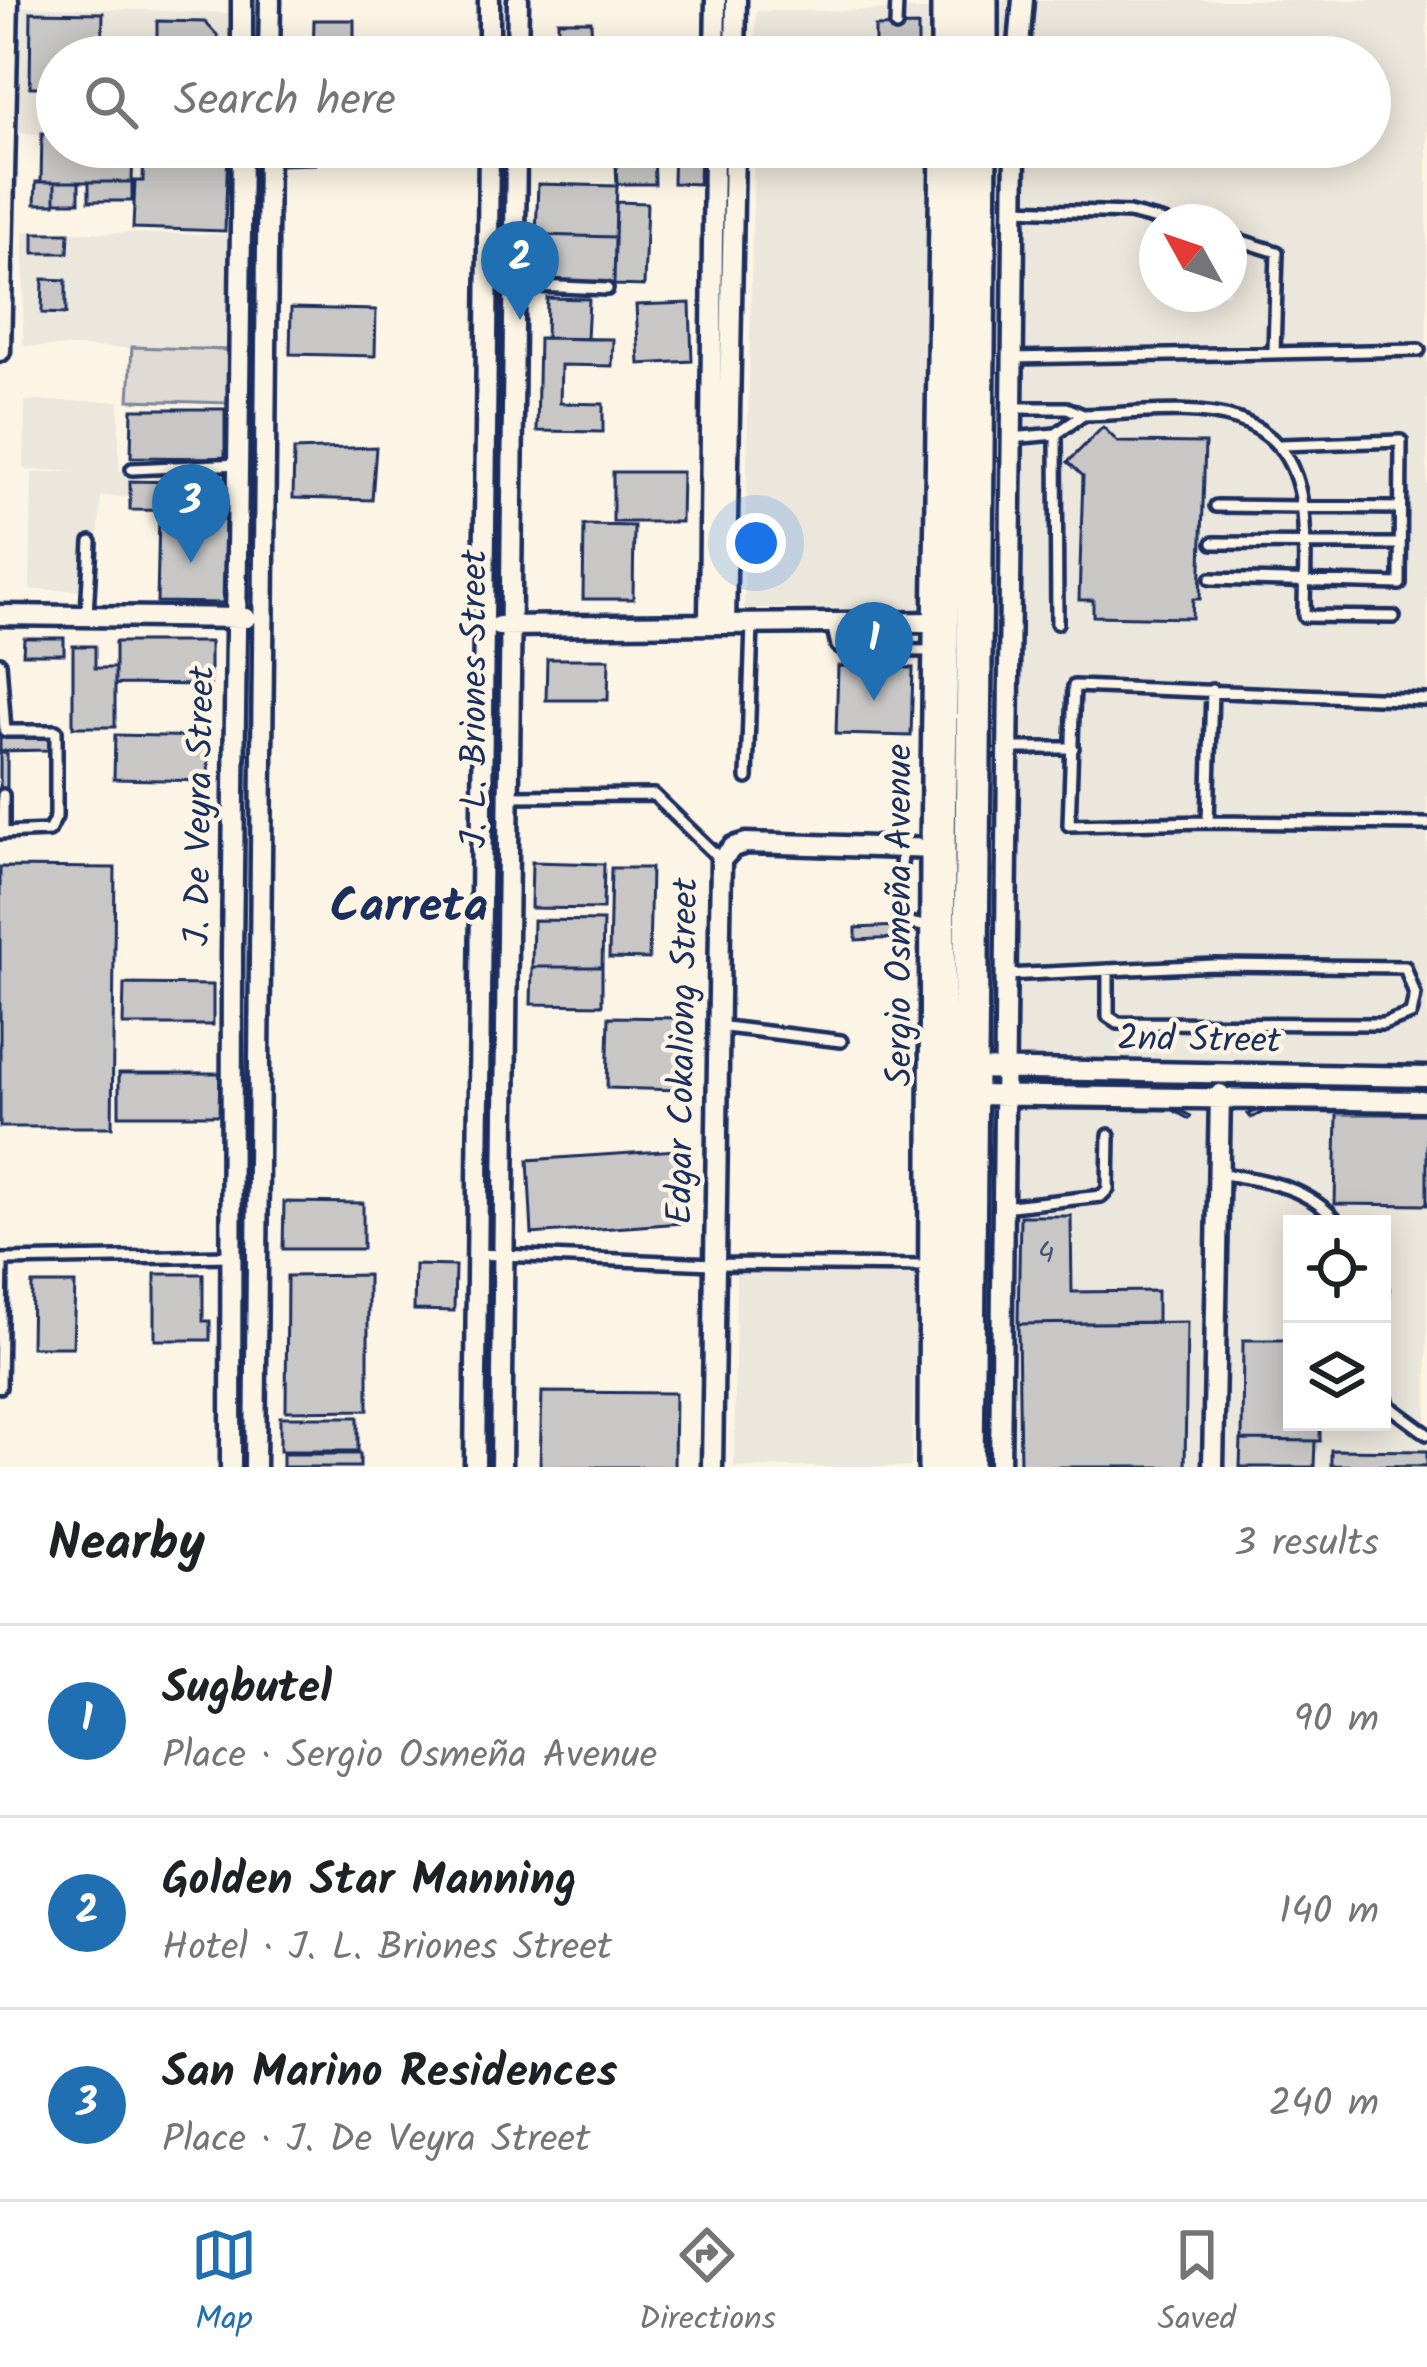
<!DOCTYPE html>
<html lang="en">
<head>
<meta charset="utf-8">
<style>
	:root { --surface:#fff; --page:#f6f6f6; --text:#202124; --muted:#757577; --line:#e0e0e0; --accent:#1f6fb2 }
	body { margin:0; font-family:Kalam,sans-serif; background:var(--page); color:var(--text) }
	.controls { position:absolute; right:36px; bottom:36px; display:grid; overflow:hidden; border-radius:0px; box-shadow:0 6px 30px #0003 }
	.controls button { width:108px; height:108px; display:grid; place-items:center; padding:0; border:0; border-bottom:3px solid var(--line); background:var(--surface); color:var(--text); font:60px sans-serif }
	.compass { position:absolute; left:1139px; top:204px; width:108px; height:108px; border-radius:50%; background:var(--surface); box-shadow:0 6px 30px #0003; rotate:310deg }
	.you { position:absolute; left:756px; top:543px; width:42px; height:42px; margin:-30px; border:9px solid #fff; border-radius:50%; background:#1a73e8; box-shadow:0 0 0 18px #1a73e833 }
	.badge { display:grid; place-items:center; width:78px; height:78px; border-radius:50%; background:var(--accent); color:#fff; font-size:39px; font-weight:700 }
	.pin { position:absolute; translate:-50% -99px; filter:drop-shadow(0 3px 6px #0008) }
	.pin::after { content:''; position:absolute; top:63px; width:42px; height:36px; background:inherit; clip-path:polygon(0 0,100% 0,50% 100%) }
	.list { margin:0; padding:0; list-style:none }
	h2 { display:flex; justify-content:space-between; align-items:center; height:156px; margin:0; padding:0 48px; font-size:51px }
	h2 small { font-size:39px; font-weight:400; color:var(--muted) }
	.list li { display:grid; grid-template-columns:78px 1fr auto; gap:36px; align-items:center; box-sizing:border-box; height:192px; padding:0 48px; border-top:3px solid var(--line) }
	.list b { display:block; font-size:45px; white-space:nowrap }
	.list p { margin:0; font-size:39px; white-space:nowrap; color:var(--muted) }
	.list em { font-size:39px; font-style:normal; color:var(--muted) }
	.icon { flex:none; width:66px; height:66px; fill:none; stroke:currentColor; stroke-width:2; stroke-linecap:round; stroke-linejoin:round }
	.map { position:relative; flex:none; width:1427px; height:1467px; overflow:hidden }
	.search { position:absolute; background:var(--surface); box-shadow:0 6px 30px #0003; left:36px; right:36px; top:36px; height:132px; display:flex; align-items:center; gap:30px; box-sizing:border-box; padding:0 42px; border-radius:66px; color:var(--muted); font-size:45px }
	.sheet { height:732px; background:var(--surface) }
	nav { display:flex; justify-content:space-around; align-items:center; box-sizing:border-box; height:168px; border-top:3px solid var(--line); background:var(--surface); font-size:33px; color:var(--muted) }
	nav a { display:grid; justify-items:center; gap:6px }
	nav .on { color:var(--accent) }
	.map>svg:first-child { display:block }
</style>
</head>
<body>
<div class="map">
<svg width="1427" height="1467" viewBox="0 0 1427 1467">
	<rect width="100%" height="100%" fill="#fcf5e5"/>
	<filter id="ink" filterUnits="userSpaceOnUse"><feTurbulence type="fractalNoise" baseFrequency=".00833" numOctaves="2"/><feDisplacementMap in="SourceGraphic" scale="24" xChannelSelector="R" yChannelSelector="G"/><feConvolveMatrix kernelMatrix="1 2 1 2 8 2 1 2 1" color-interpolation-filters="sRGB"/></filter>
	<g filter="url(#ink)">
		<!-- built -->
		<path fill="#ece7dc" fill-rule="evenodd" d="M 995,0 L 1427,0 L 1427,1467 L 981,1467 L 993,147 L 1370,147 L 1370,57 L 994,57 ZM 1157,222 L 1229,222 L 1229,294 L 1157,294 ZM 1292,1224 L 1382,1224 L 1382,1422 L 1292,1422 Z
			M 22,6 L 231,13 L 231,57 L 57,57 L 57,134 L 18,133 Z
			M 933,10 L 937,57 L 755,57 L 756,11 Z
			M 754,147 L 932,147 L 930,608 L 744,608 Z
			M 24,231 L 230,235 L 229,350 L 23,346 Z
			M 25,401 L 119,401 L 119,471 L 129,471 L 128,497 L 101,496 L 95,590 L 30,590 L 32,473 L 76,471 L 24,470 Z
			M 736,1269 L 917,1272 L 911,1467 L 734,1467 Z"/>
		<!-- green -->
		<path fill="#dfdbd4" stroke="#7d8599" stroke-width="3" d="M 132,347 L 229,350 L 228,403 L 129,400 Z"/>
		<!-- building -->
		<path fill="#c8c7c6" stroke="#1b2f5e" stroke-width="3" d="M 31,12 L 103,13 L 102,57 L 57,57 L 57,87 L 30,87 Z
			M 314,20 L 354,20 L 354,57 L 313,57 Z
			M 157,21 L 205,22 L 218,36 L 218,57 L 157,57 Z
			M 558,21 L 591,21 L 592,57 L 558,57 Z
			M 918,26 L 918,57 L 875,57 L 875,27 Z
			M 42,133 L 57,134 L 57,147 L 133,147 L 132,182 L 41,182 Z
			M 144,147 L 228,149 L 225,231 L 133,228 L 135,181 L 143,181 Z
			M 280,147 L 316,147 L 316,164 L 280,165 Z
			M 615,147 L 654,147 L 655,184 L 617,184 Z
			M 674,147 L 700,147 L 699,184 L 673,183 Z
			M 36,182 L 55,182 L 55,204 L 35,204 Z
			M 55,182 L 79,182 L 79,202 L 55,202 Z
			M 89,182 L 132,182 L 132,201 L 89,201 Z
			M 538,184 L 617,186 L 615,237 L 536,235 Z
			M 616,202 L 647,203 L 644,286 L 614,285 Z
			M 34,233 L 69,233 L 68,253 L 34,253 Z
			M 536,235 L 615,237 L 614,285 L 535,283 Z
			M 43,279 L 66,280 L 66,314 L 42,313 Z
			M 547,298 L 589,299 L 587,339 L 546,338 Z
			M 690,303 L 692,361 L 639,364 L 636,305 Z
			M 291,308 L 376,310 L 375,356 L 290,354 Z
			M 539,338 L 613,339 L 612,366 L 561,365 L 560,403 L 603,404 L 603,432 L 537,431 Z
			M 132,409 L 225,409 L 225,458 L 131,457 Z
			M 1103,427 L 1118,442 L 1205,443 L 1200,599 L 1193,599 L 1192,618 L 1093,616 L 1093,600 L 1079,600 L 1083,476 L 1068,462 Z
			M 376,447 L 372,500 L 293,498 L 294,450 Z
			M 613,472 L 682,472 L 681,522 L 613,522 Z
			M 130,481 L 225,483 L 224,511 L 130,510 Z
			M 159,515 L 225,516 L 223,603 L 157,602 Z
			M 584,525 L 634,526 L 633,599 L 583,599 Z
			M 24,638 L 64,638 L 64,654 L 23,654 Z
			M 115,642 L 210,642 L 210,685 L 115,684 Z
			M 73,646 L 95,646 L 95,668 L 115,668 L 115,727 L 73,727 Z
			M 547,659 L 609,659 L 608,700 L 546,700 Z
			M 838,666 L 913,668 L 911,736 L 836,734 Z
			M 50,734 L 50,750 L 0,751 L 0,735 Z
			M 115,735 L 209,737 L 208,781 L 114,779 Z
			M 7,752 L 7,791 L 0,791 L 0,753 Z
			M 532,862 L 604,864 L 603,909 L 531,908 Z
			M 0,867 L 115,868 L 112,1127 L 0,1127 Z
			M 611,868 L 651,868 L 649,959 L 609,958 Z
			M 533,920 L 603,921 L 602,967 L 532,967 Z
			M 899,926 L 899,938 L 856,940 L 856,928 Z
			M 532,967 L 602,967 L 602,1005 L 531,1004 Z
			M 124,984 L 213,985 L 213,1025 L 123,1025 Z
			M 609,1017 L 683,1018 L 681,1090 L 607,1088 Z
			M 119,1073 L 220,1073 L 219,1115 L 119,1115 Z
			M 1048,1084 L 1171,1085 L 1171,1090 L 1048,1088 Z
			M 1267,1086 L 1374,1087 L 1374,1091 L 1267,1090 Z
			M 1047,1106 L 1173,1107 L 1191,1116 L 1189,1119 L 1173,1110 L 1047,1109 Z
			M 1264,1108 L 1427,1109 L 1427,1114 L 1264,1112 L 1251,1118 L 1248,1114 Z
			M 1337,1114 L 1427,1114 L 1427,1205 L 1335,1204 Z
			M 676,1150 L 681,1223 L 532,1234 L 528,1160 Z
			M 284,1202 L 363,1203 L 363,1249 L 283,1249 Z
			M 1020,1216 L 1071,1216 L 1072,1292 L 1157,1291 L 1157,1322 L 1018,1324 Z
			M 415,1265 L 455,1266 L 454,1311 L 414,1310 Z
			M 155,1274 L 203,1274 L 203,1321 L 210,1321 L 210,1340 L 155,1340 Z
			M 368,1275 L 368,1410 L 286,1411 L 287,1276 Z
			M 32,1284 L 75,1284 L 73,1347 L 31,1347 Z
			M 1187,1322 L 1185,1467 L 1020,1467 L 1018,1324 Z
			M 1243,1340 L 1292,1340 L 1292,1422 L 1320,1422 L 1320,1441 L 1242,1440 Z
			M 542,1392 L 675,1393 L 674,1467 L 540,1467 Z
			M 280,1417 L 358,1417 L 358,1451 L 280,1451 Z
			M 1241,1440 L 1315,1441 L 1314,1467 L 1240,1467 Z
			M 1331,1450 L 1427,1451 L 1427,1466 L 1331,1465 Z
			M 283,1454 L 360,1454 L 360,1467 L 283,1467 Z"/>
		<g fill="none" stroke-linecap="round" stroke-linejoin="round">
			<!-- lane casing -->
			<g stroke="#1b2f5e" stroke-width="18">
				<path id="lane" d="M 896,26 L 897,0
					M 1014,209 L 1129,213 L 1165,222
					M 1229,237 L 1277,252 L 1274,352
					M 488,284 L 607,289
					M 1012,358 L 1419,350
					M 1012,408 L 1067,408 L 1083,415 C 1172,413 1285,387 1302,504 C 1307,541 1304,580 1304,616 L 1394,617
					M 1056,434 L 1083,415
					M 1011,438 L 1056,434 L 1057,623
					M 132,469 L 240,464
					M 1216,506 L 1399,508
					M 1213,543 L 1399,544
					M 1211,579 L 1400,584 L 1401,441 L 1281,445
					M 87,614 L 91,542
					M 832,623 L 837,646 L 843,650 L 933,651
					M 0,663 L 5,731 L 56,731 L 56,817 L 49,831 L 0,833
					M 1212,690 L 1208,822 L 1427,824
					M 1007,748 L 1073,748
					M 747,778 L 752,624
					M 3,795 L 3,833
					M 509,796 L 654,795 L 721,860
					M 1208,822 L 1069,825 L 1074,686 L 1427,700
					M 898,890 L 903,848
					M 899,914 L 905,922 L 933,928
					M 1005,975 L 1214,965 L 1405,967 L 1415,995 L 1411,1014 L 1383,1024 L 1118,1023 L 1108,1016 L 1108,970
					M 717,1026 L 841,1041
					M 1216,1173 C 1262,1180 1308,1185 1339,1224
					M 1002,1207 L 1101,1196 L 1108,1189 L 1109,1135
					M 478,1254 L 713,1264 L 929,1266
					M 1382,1289 L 1382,1344
					M 0,1387 L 2,1260 L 230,1256
					M 1382,1388 L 1389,1406 L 1427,1434"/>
			</g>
			<!-- street casing -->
			<g stroke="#1b2f5e" stroke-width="27">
				<path id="street" d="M 242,57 L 242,0
					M 269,57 L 270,0
					M 489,57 L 489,0
					M 517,57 L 518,0
					M 715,57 L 716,0
					M 735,57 L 736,0
					M 1018,57 L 1023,0
					M 0,351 L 8,0
					M 0,615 L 246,618
					M 709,624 L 714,147
					M 725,624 L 734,147
					M 499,626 L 944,622
					M 970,1069 L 1427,1077
					M 970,1095 L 1427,1101
					M 231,1467 L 232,953 L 242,147
					M 255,1467 L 268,147
					M 475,1467 L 489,147
					M 501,1467 L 516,147
					M 712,1467 L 721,860 L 733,847 L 746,843 L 938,849
					M 1000,1467 L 1015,147
					M 1213,1467 L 1220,1094"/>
			</g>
			<!-- highway casing -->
			<g stroke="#1b2f5e" stroke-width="42">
				<path id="highway" d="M 949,57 L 949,0
					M 980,57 L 980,0
					M 936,1467 L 938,849 L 948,147
					M 966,1467 L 979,147"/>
			</g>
			<!-- lane -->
			<use href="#lane" stroke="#fcf5e5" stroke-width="9"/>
			<!-- street -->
			<use href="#street" stroke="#fcf5e5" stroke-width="18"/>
			<!-- highway -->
			<use href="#highway" stroke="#fcf5e5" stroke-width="33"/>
		</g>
	</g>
	<g text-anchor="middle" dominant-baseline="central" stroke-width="9" stroke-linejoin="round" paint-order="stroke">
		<!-- number labels -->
		<g font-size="30" fill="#465578">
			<text x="1046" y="1254">4</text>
		</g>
		<!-- street labels -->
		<g font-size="36" fill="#1b2f5e" stroke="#fcf5e5">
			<text transform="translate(476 699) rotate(-90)">J. L. Briones Street</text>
			<text transform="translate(201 806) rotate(-89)">J. De Veyra Street</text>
			<text transform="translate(901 915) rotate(-90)">Sergio Osmeña Avenue</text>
			<text transform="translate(1199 1041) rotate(1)">2nd Street</text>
			<text transform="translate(684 1051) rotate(-89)">Edgar Cokaliong Street</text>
		</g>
		<!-- district labels -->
		<g font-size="48" font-weight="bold" fill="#1b2f5e" stroke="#fcf5e5">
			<text x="409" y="908">Carreta</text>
		</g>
	</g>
</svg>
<div class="controls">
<button><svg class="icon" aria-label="locate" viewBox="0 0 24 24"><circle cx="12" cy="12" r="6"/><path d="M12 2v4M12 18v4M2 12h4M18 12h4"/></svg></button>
<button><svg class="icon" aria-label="layers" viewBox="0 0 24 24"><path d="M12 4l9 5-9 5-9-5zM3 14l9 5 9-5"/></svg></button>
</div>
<svg class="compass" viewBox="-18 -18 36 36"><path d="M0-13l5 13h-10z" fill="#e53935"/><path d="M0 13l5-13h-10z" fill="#757577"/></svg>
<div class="you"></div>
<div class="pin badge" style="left:874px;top:701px">1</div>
<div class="pin badge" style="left:520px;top:320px">2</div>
<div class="pin badge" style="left:191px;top:563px">3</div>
<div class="search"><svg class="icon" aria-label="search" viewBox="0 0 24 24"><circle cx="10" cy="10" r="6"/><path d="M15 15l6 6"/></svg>Search here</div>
</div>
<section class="sheet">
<h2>Nearby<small>3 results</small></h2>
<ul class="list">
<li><span class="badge">1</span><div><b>Sugbutel</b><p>Place · Sergio Osmeña Avenue</p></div><em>90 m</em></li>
<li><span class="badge">2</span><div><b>Golden Star Manning</b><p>Hotel · J. L. Briones Street</p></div><em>140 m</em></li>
<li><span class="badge">3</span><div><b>San Marino Residences</b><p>Place · J. De Veyra Street</p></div><em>240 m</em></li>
</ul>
</section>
<nav>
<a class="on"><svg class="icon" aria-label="map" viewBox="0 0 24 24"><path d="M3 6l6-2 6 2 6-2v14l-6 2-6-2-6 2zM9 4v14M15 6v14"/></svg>Map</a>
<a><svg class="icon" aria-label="directions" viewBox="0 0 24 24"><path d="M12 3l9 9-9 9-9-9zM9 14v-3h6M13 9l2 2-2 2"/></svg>Directions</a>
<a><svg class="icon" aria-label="saved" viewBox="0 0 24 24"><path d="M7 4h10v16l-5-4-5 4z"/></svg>Saved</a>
</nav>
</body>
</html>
